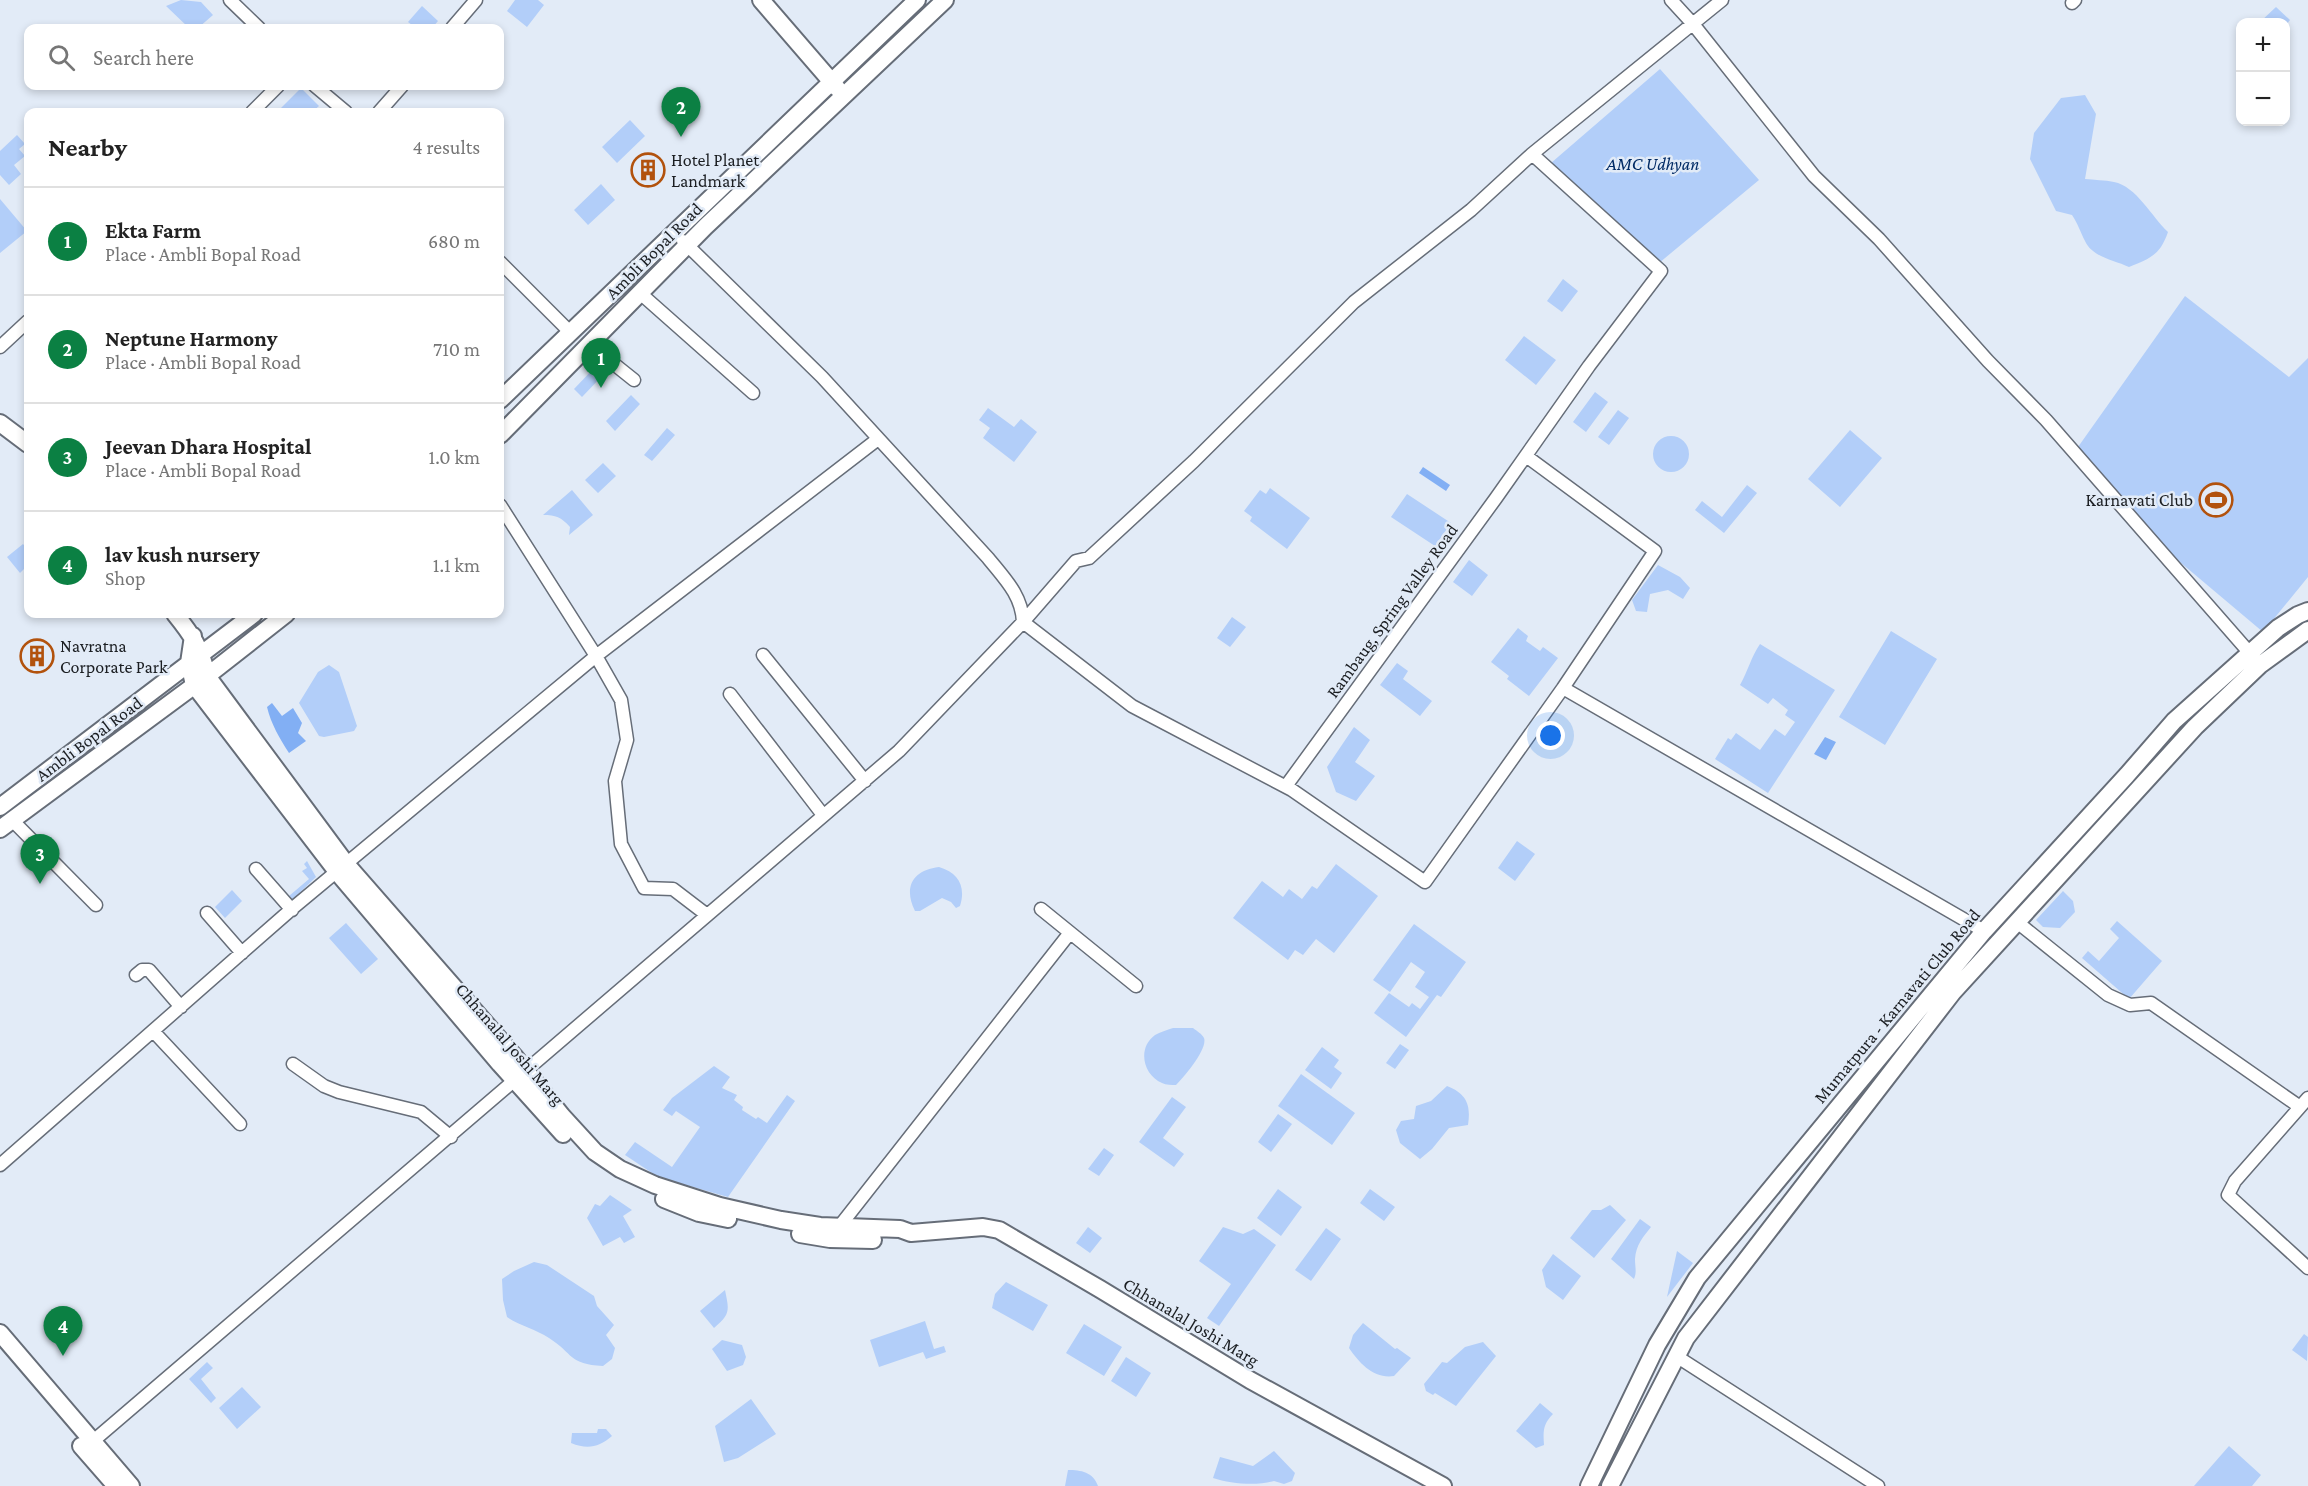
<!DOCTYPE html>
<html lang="en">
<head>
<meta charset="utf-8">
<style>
	:root { --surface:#fff; --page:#f2f2f2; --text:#222; --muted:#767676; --line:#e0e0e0; --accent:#0b8043 }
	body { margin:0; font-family:"Crimson Pro",serif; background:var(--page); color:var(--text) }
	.controls { position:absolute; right:18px; top:18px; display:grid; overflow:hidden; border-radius:12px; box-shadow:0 3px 9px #0003 }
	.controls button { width:54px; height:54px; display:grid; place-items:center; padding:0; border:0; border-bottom:2px solid var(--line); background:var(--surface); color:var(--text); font:30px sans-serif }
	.you { position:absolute; left:1551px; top:736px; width:21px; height:21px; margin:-15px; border:4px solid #fff; border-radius:50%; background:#1a73e8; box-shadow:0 0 0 9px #1a73e833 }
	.badge { display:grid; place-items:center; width:39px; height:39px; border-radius:50%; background:var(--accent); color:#fff; font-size:20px; font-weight:700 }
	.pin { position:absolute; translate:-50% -50px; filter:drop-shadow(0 2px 3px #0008) }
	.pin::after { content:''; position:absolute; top:32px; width:21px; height:18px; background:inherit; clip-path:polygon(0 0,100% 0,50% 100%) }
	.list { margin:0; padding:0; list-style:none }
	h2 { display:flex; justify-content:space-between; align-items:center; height:78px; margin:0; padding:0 24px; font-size:26px }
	h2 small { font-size:20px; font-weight:400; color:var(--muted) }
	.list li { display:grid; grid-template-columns:39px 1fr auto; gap:18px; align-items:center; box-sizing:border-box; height:108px; padding:0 24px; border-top:2px solid var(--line) }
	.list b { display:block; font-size:22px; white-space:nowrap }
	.list p { margin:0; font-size:20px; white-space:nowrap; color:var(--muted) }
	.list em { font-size:20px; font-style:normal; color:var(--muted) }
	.icon { flex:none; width:33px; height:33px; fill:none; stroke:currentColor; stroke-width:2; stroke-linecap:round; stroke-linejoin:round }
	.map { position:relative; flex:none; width:2308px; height:1486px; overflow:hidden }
	.search { position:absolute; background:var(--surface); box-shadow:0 3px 9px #0003; left:24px; top:24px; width:480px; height:66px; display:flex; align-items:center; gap:15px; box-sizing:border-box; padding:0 21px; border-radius:12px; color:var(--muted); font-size:22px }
	.panel { position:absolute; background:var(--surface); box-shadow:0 3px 9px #0003; left:24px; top:108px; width:480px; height:510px; border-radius:12px }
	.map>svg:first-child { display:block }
</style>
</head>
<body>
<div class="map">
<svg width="2308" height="1486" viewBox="0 0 2308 1486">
	<rect width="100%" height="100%" fill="#e2ebf7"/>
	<!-- green -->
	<path fill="#b2cef9" d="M 181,0 L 201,2 L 213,15 L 198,28 L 189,28 L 166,6 Z
		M 515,0 L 538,0 L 544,5 L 527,27 L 507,11 Z
		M 422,6 L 438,21 L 432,28 L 416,28 L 408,22 Z
		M 2276,7 L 2290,20 L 2286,25 L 2286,22 L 2260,22 Z
		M 1660,69 L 1759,180 L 1659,263 L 1551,163 Z
		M 301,88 L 319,106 L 312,112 L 277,112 Z
		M 2085,95 L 2096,114 L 2085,179 C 2094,180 2105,180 2114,182 C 2136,186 2152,217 2168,232 C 2160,255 2151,258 2129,267 C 2114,260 2092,257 2085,241 C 2080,231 2078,224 2072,215 L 2056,211 L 2030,159 L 2034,133 L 2061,98 Z
		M 630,120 L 645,136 L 617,163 L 602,147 Z
		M 17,135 L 25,144 L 19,149 L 25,156 L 14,165 L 21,174 L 9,185 L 0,175 L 0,151 Z
		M 601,184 L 615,200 L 588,225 L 574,210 Z
		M 0,199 L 27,231 L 0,253 Z
		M 1563,279 L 1578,291 L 1562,312 L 1547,301 Z
		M 2185,296 L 2289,377 L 2308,358 L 2308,577 L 2263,632 L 2168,552 L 2078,447 Z
		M 1524,336 L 1556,360 L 1536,385 L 1505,360 Z
		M 596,366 L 604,374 L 582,397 L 574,389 Z
		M 1595,392 L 1608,402 L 1586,432 L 1573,422 Z
		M 631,395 L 640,404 L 615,431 L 606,421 Z
		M 988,408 L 1014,427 L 1021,419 L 1037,432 L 1014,462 L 983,438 L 990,428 L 979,420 Z
		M 1618,410 L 1629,418 L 1609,445 L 1598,437 Z
		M 667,428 L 675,435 L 652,461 L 644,455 Z
		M 1850,430 L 1882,458 L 1840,507 L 1808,479 Z
		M1653 454a18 18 0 1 1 36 0a18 18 0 1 1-36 0Z
		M 603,463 L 616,476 L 598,493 L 585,480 Z
		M 1747,485 L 1757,493 L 1724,533 L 1695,510 L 1702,501 L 1722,517 Z
		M 1270,488 L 1310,518 L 1287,549 L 1250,521 L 1252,517 L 1244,511 L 1260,490 L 1266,494 Z
		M 572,490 L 593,515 L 569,535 L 570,527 C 561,517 556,515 543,515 Z
		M 1407,494 L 1451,523 L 1435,546 L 1391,517 Z
		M 23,544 L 28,550 L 28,565 L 20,573 L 7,557 Z
		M 1469,560 L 1488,575 L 1472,596 L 1453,582 Z
		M 1658,565 L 1680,577 L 1690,588 L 1683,599 L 1668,590 L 1650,594 L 1647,612 L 1636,611 L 1632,600 Z
		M 1232,617 L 1246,627 L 1230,647 L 1217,638 Z
		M 1518,628 L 1528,636 L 1526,641 L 1540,651 L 1543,647 L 1558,658 L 1529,696 L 1507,679 L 1509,676 L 1491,662 Z
		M 1891,631 L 1937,659 L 1885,745 L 1839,717 Z
		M 1760,644 L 1835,690 L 1768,793 L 1715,759 L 1728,738 L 1731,740 L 1736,733 L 1760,750 L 1775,729 L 1785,736 L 1795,722 L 1785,715 L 1788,710 L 1773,698 L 1768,704 L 1740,685 C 1748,671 1751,657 1760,644 Z
		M 1397,663 L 1408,671 L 1403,679 L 1432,701 L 1420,716 L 1380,685 Z
		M 329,665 L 339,672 L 357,726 L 354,731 L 324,737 L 319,736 L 299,703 L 318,672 Z
		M 1354,727 L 1370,740 L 1355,762 L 1375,776 L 1356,801 L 1336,792 L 1327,767 Z
		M 1517,841 L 1535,854 L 1515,881 L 1498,868 Z
		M 307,861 L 316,877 L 292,900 L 289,896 L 309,879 L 302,871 L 307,868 L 304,864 Z
		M 1336,864 L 1378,896 L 1334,953 L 1316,939 L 1303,955 L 1295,950 L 1288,960 L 1233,918 L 1262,881 L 1283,897 L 1289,889 L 1302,899 L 1312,886 L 1317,889 Z
		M 939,867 C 959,873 966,887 960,906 L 956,908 L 951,902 L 942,898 L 920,911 L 915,911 C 903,887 913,870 939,867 Z
		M 232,890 L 242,901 L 225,918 L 215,907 Z
		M 2063,891 L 2073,901 L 2075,912 L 2060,928 L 2043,927 L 2036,920 Z
		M 2117,921 L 2162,961 L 2129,999 L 2082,958 L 2088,951 L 2099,961 L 2119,938 L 2110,929 Z
		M 346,923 L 378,959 L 361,974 L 329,938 Z
		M 1414,924 L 1466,962 L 1441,997 L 1437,995 L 1406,1037 L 1374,1013 L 1389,993 L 1409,1007 L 1412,1003 L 1420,1009 L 1429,997 L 1415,987 L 1425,972 L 1411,962 L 1390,992 L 1373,980 Z
		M 1173,1028 L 1193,1028 C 1197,1031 1202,1034 1204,1038 C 1208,1049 1184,1077 1176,1085 C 1172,1085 1166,1085 1162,1083 C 1143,1075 1137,1048 1155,1035 C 1160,1032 1167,1030 1173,1028 Z
		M 1400,1044 L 1409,1050 L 1395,1069 L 1386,1063 Z
		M 1322,1047 L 1339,1060 L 1334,1067 L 1342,1073 L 1331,1089 L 1305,1070 Z
		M 714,1066 L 730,1077 L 722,1088 L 737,1095 L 734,1100 L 743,1107 L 742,1110 L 756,1119 L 758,1117 L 767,1123 L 787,1095 L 795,1101 L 728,1197 L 658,1177 L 625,1155 L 635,1142 L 672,1167 L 700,1127 L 676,1111 L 672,1116 L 663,1110 L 672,1098 Z
		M 1301,1074 L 1355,1113 L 1332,1145 L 1278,1106 Z
		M 1447,1086 C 1467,1094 1471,1105 1468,1125 L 1449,1128 L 1432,1149 L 1420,1159 L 1400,1143 L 1396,1130 L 1401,1121 L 1414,1119 L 1416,1106 L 1431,1101 Z
		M 1172,1097 L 1186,1107 L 1163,1138 L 1184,1154 L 1174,1167 L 1139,1142 Z
		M 1278,1114 L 1292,1124 L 1271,1152 L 1258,1142 Z
		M 1104,1148 L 1114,1155 L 1099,1176 L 1088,1169 Z
		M 1278,1189 L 1302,1207 L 1281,1236 L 1257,1218 Z
		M 1370,1189 L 1395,1207 L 1384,1221 L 1360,1203 Z
		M 610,1195 L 632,1210 L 623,1216 L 635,1237 L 624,1243 L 620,1237 L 603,1246 L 587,1218 L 595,1204 L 600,1206 Z
		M 1610,1205 L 1626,1220 L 1594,1258 L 1570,1238 L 1592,1210 L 1601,1210 Z
		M 1640,1219 L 1651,1227 C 1643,1237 1636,1245 1635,1259 C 1635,1267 1637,1272 1634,1279 L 1611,1259 Z
		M 1088,1227 L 1102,1238 L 1090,1253 L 1076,1243 Z
		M 1223,1227 L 1243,1234 L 1254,1229 L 1276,1245 L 1219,1326 L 1207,1318 L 1231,1284 L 1199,1261 Z
		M 1326,1228 L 1341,1239 L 1311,1281 L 1295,1270 Z
		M 1677,1251 L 1693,1263 L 1667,1297 Z
		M 1553,1254 L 1581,1276 L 1563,1300 L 1546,1287 L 1542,1270 Z
		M 534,1262 L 547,1265 L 594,1296 L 597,1306 L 614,1325 L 606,1335 L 615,1348 L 612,1359 L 603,1366 C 568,1364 574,1354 549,1338 C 536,1329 520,1326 507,1317 L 503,1300 L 502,1279 L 514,1271 Z
		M 1006,1282 L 1048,1305 L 1033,1331 L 992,1308 L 995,1294 Z
		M 725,1290 C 729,1310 731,1314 714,1328 L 700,1311 Z
		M 925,1321 L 934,1349 L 944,1346 L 946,1352 L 926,1359 L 923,1352 L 879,1367 L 870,1340 Z
		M 1363,1323 L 1395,1349 L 1397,1348 L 1411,1358 L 1394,1376 C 1374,1379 1360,1364 1349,1348 L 1353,1335 Z
		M 1084,1324 L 1122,1347 L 1104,1376 L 1066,1353 Z
		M 2304,1334 L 2308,1337 L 2307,1361 L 2292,1350 Z
		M 722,1340 L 742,1345 L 746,1357 L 743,1365 L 727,1371 L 712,1349 Z
		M 1483,1342 L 1496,1356 L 1456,1406 L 1435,1393 L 1433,1395 L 1426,1391 L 1424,1384 L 1442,1362 L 1447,1363 L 1465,1347 Z
		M 1126,1357 L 1151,1373 L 1136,1397 L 1111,1381 Z
		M 207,1362 L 213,1368 L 201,1379 L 216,1398 L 211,1403 L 189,1379 Z
		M 242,1387 L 261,1407 L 237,1429 L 219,1408 Z
		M 751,1399 L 776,1434 L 738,1458 L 724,1462 L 715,1426 Z
		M 1540,1403 L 1553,1414 C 1543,1424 1543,1431 1544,1445 L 1536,1448 L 1516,1431 Z
		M 598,1429 L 606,1429 L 612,1436 C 599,1447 588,1450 571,1443 L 572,1433 L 597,1433 Z
		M 2229,1446 L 2261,1475 L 2252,1486 L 2194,1486 Z
		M 1274,1451 L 1295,1473 L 1292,1481 L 1284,1484 L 1274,1481 C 1257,1486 1231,1484 1213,1478 L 1220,1457 L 1253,1466 Z
		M 1068,1470 C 1081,1470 1093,1472 1098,1486 L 1065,1486 Z"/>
	<!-- water -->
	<path fill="#82aff4" d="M 1423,467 L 1450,485 L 1446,491 L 1419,473 Z
		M 272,703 L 282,716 L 293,708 L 302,723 L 298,733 L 306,741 L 289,753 C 280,739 271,724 267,707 Z
		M 1825,737 L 1836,742 L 1826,760 L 1814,754 Z"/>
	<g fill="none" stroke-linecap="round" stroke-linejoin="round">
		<!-- street casing -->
		<g stroke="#666d78" stroke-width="15">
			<path id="street" d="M 230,0 L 259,28
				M 1671,0 L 1693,24 L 1814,176 L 1879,239 L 1988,361 L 2046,420 L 2255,659
				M 2072,3 L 2075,0
				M 452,28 L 476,0
				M 315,86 L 346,112
				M 252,112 L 278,86
				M 379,112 L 402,86
				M 683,241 L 822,377 L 988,558 C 1004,578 1022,595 1023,622 L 1132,706 L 1292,790 L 1425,882 L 1563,688 L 1984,931
				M 500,262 L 570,332
				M 640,293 L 753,393
				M 589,344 L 634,380
				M 0,347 L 28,321
				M 1526,456 L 1655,551 L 1563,688
				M 500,505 L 596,656 L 621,700 L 627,740 L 615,781 L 621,844 L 644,888 L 673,889 L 707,915
				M 763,655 L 865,781
				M 730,694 L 823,815
				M 1286,786 L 1496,498 L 1589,366 L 1661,271 L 1532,154
				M 12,820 L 96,905
				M 256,869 L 292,910
				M 1041,909 L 1136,986
				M 207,913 L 242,953
				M 2017,922 L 2108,995 L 2130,1005 L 2151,1003 L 2300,1107
				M 136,975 L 142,970 L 149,970 L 181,1007
				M 153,1031 L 240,1124
				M 293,1064 L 324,1086 L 339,1092 L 421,1112 L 451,1137
				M 2308,1098 L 2235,1181 L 2228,1195 L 2308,1268
				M 0,1165 L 294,907 L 596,656 L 878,439
				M 839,1227 L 1069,934
				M 1676,1356 L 1878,1486
				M 92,1442 L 899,751 L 1023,622 L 1076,561 L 1089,558 L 1194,461 L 1354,302 L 1471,210 L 1532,154 L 1722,0"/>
		</g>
		<!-- secondary casing -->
		<g stroke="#666d78" stroke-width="20">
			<path id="secondary" d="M 761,0 L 837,88
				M 500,400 L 917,0
				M 0,423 L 28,444
				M 500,435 L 705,227 L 945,0
				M 175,614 C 192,635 201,648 207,676 L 347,865 L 514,1056 L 562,1116 L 595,1152 L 620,1169 L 655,1185 L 720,1206 L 781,1220 L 820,1226 L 900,1229 L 911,1233 L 983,1227 L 999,1230 L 1100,1289 L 1250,1380 L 1443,1486
				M 193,636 L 189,663 L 194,685 L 338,873 L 500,1064 L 563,1134
				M 0,807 L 254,614
				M 0,829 L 207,676 L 286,614
				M 664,1199 L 699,1213 L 728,1219
				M 800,1234 L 830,1239 L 873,1240
				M 0,1333 L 131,1486
				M 81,1446 L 116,1486
				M 1589,1486 L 1657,1345 L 1697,1278 L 1984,931 L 2127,775 L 2174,721 L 2278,628 L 2298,615 L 2308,611
				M 1610,1486 L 1686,1338 L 1953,992 L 2195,727 L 2260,665 L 2308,630"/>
		</g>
		<!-- street -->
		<use href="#street" stroke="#fff" stroke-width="12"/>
		<!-- secondary -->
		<use href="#secondary" stroke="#fff" stroke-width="16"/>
	</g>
	<!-- icons -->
	<defs>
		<g id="building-ring" transform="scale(1.725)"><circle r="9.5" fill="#e2ebf7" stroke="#b2520d" stroke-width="1.5"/><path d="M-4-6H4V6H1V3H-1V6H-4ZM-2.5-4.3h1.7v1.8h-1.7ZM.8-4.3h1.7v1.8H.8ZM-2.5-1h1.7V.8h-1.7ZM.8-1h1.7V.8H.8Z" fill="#b2520d"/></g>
		<g id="stadium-ring" transform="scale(1.725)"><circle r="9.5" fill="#e2ebf7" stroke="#b2520d" stroke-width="1.5"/><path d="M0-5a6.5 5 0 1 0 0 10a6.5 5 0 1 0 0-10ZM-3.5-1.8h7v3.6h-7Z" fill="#b2520d"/></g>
	</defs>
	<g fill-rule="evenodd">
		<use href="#building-ring" x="648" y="170"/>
		<use href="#stadium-ring" x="2216" y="500"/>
		<use href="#building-ring" x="37" y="656"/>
	</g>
	<g text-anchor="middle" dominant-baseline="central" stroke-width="5" stroke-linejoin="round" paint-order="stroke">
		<!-- poi labels -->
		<g font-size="18" fill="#1b1e22" stroke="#e2ebf7" text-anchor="start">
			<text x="671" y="160">Hotel Planet<tspan x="671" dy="21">Landmark</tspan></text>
			<text x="2193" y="500" text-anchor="end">Karnavati Club</text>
			<text x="60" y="646">Navratna<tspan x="60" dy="21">Corporate Park</tspan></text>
		</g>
		<!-- park labels -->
		<g font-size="18" font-style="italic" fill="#002a65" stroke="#e2ebf7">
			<text x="1653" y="164">AMC Udhyan</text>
		</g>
		<!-- street labels -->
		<g font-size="18" fill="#1b1e22" stroke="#e2ebf7">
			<text transform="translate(654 251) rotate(-45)">Ambli Bopal Road</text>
			<text transform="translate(1392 611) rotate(-54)">Rambaug, Spring Valley Road</text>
			<text transform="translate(89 739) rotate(-37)">Ambli Bopal Road</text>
			<text transform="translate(1897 1006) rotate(-50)">Mumatpura - Karnavati Club Road</text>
			<text transform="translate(510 1044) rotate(49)">Chhanalal Joshi Marg</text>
			<text transform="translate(1191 1322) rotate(31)">Chhanalal Joshi Marg</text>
		</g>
	</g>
</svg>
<div class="controls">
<button>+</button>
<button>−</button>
</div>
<div class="you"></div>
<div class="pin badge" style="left:601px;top:388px">1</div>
<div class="pin badge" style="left:681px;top:137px">2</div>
<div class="pin badge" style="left:40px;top:884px">3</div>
<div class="pin badge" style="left:63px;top:1356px">4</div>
<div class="search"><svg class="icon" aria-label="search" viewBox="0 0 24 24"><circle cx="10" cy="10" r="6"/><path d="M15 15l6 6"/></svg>Search here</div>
<section class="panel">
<h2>Nearby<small>4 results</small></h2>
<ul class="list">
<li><span class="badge">1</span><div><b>Ekta Farm</b><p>Place · Ambli Bopal Road</p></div><em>680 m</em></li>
<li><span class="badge">2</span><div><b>Neptune Harmony</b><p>Place · Ambli Bopal Road</p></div><em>710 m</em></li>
<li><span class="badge">3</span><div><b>Jeevan Dhara Hospital</b><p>Place · Ambli Bopal Road</p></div><em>1.0 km</em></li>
<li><span class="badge">4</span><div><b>lav kush nursery</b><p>Shop</p></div><em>1.1 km</em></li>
</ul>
</section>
</div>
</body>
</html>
